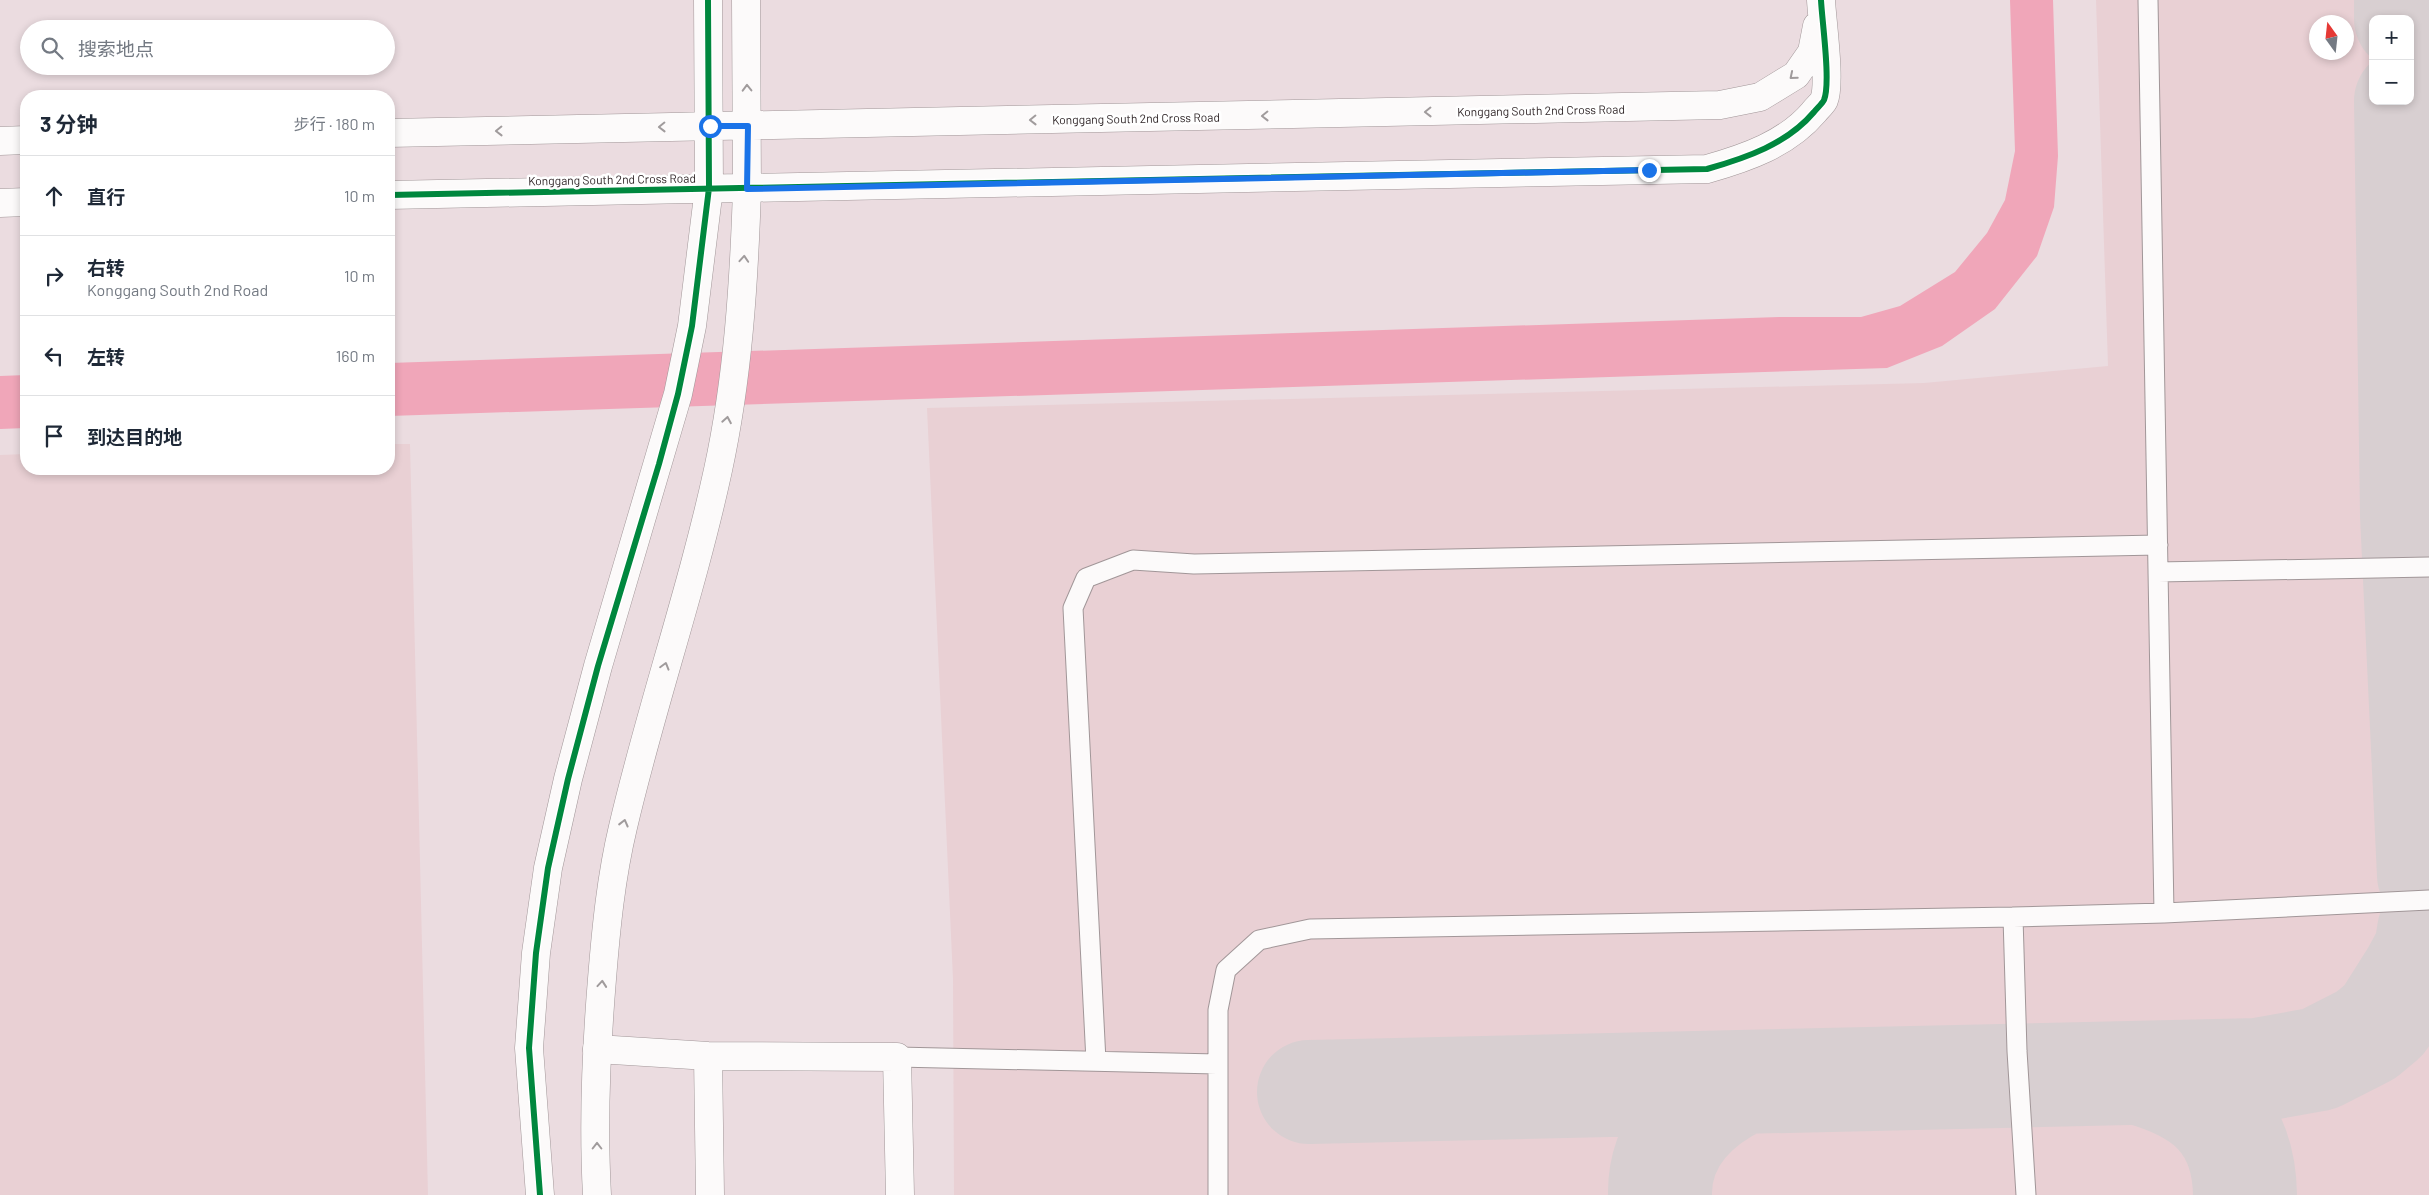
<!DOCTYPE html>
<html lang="zh">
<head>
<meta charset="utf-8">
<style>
	:root { --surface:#fff; --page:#f6f6f7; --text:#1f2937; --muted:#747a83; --line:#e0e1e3 }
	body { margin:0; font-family:Barlow,"Noto Sans SC",sans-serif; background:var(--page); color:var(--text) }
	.controls { position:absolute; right:15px; top:15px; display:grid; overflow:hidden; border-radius:10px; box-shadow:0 2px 8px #0003 }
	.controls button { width:45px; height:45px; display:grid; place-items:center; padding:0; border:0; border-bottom:1px solid var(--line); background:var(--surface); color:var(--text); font:25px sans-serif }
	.compass { position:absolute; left:2309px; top:15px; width:45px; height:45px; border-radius:50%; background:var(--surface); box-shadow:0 2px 8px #0003; rotate:345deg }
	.stop { position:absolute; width:15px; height:15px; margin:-11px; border:4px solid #1a73e8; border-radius:50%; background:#fff }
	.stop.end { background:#1a73e8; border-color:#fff; box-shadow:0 1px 5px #0008 }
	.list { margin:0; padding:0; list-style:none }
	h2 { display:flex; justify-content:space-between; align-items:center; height:65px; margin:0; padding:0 20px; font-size:21px }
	h2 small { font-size:16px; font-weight:400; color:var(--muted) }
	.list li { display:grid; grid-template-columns:32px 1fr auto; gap:15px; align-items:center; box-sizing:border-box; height:80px; padding:0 20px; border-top:1px solid var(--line) }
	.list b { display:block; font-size:19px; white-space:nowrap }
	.list p { margin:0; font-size:16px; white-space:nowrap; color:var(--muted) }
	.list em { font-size:16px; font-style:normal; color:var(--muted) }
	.icon { flex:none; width:28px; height:28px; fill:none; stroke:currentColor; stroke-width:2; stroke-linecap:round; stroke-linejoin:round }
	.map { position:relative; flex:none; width:2429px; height:1195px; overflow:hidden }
	.search { position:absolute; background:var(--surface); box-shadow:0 2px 8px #0003; left:20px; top:20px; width:375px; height:55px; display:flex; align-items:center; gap:12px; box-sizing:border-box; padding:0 18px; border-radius:28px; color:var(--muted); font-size:19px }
	.panel { position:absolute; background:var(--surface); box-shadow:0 2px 8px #0003; left:20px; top:90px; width:375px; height:385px; border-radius:20px }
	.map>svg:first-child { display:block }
</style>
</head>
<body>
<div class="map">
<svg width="2429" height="1195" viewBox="0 0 2429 1195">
	<rect width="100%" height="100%" fill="#ebdce0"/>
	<!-- built -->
	<path fill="#e9d0d4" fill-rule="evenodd" d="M 2096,0 L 2429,0 L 2429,1195 L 954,1195 L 953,979 L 927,408 L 1924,383 L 2108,366 ZM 2373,19 L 2410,19 L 2410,101 L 2373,101 ZM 2316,22 L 2346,22 L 2346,52 L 2316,52 Z
		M 389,444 L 410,444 L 428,1195 L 0,1195 L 0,455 L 26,454 L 26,469 L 389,469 Z"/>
	<!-- water -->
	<path fill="#f0a6b9" d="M 2010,0 L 2053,0 L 2058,156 L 2054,207 L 2037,256 L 1995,309 L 1942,346 L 1887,368 L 389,416 L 389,363 L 1779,317 L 1861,317 L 1900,306 L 1955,272 L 1987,233 L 2005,200 L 2015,151 Z
		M 26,375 L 26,428 L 0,429 L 0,376 Z"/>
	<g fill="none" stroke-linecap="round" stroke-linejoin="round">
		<!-- taxiway -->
		<path stroke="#d8cfd1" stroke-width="104" d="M 2406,19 L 2406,0
			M 2406,101 L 2412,515 L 2429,875
			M 2139,1073 C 2204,1091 2244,1123 2245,1195
			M 1309,1092 L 2258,1070 L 2319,1059 L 2366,1035 L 2384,1020 L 2413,974 L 2426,950 L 2429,931
			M 1660,1195 C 1659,1140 1697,1104 1743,1082"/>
		<!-- service casing -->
		<g stroke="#a19698" stroke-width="21">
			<path id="service" d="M 2148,0 L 2164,913
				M 2158,572 L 2429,567
				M 2013,917 L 2017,1051 L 2026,1195
				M 897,1057 L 1217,1064
				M 1096,1061 L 1073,608 L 1086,578 L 1133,560 L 1194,564 L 2158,545
				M 1218,1195 L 1218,1010 L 1226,970 L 1259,940 L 1310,929 L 2013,917 L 2164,913 L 2429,900"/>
		</g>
		<!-- minor casing -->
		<g stroke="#a19698" stroke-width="29">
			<path id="minor" d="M 708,0 L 709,188
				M 746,0 L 747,189
				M 389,133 L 1720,105 L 1760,97 L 1796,75 L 1812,52 L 1817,26
				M 0,141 L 26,140
				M 389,195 L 1707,169 C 1746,158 1787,144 1814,112 C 1817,108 1822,104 1824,100 C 1831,83 1822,21 1821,0
				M 0,203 L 26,202
				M 597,1049 L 708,1056 L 897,1057 L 900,1195
				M 708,1056 L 710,1195"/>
		</g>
		<!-- tertiary casing -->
		<g stroke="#a19698" stroke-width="29">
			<path id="tertiary" d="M 540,1195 L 529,1048 L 536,953 L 548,868 L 568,779 L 598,666 L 678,394 L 692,326 L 709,188
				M 597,1195 C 593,1123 596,1051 602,979 C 606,929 611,877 623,827 C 651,707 692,590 718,470 C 738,378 744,283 747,189"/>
		</g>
		<!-- service -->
		<use href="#service" stroke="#fcfafa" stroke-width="19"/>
		<!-- minor -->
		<use href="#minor" stroke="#fcfafa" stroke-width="28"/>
		<!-- tertiary -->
		<use href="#tertiary" stroke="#fcfafa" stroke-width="28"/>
		<!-- cycleway casing -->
		<g stroke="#fff" stroke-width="9">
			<path id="cycleway" d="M 389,195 L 1707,169 C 1746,158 1787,144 1814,112 C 1817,108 1822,104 1824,100 C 1831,83 1822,21 1821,0
				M 540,1195 L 529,1048 L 536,953 L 548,868 L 568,779 L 598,666 L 659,464 L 678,394 L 692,326 L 709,188 L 708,0"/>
		</g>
		<!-- cycleway -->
		<use href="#cycleway" stroke="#00873e" stroke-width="6"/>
	</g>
	<!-- one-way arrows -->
	<defs><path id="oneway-chevron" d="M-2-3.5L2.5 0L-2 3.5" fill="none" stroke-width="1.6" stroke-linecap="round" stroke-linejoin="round" transform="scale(1.25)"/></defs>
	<g stroke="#a09b9c">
		<use href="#oneway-chevron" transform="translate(1793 76) rotate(140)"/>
		<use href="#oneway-chevron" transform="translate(747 88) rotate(-91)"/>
		<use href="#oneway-chevron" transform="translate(1428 112) rotate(179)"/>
		<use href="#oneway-chevron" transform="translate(1265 116) rotate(179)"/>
		<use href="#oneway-chevron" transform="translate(1033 120) rotate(179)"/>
		<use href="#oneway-chevron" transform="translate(662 127) rotate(179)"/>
		<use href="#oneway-chevron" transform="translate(499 131) rotate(179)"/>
		<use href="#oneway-chevron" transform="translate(744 259) rotate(-86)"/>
		<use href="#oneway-chevron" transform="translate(727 420) rotate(-80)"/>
		<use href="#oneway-chevron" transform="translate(665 666) rotate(-74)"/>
		<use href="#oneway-chevron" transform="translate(624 823) rotate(-76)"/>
		<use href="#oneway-chevron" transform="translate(602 984) rotate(-85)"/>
		<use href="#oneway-chevron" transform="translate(597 1146) rotate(-90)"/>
	</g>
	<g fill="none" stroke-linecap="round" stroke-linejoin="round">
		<!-- route -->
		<path stroke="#1a73e8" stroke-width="6" d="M 710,126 L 748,126 L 747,189 L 1649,170"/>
	</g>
	<g text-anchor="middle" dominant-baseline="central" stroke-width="5" stroke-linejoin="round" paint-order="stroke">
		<!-- street labels -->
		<g font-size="12" fill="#302628" stroke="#fff">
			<text transform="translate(1541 110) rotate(-1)">Konggang South 2nd Cross Road</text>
			<text transform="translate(1136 118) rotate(-1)">Konggang South 2nd Cross Road</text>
			<text transform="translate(612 179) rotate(-1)">Konggang South 2nd Cross Road</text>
		</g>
	</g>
</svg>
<div class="controls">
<button>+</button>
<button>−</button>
</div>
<svg class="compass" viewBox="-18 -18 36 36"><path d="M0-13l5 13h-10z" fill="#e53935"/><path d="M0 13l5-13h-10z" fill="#747a83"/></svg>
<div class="stop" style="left:710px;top:126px"></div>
<div class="stop end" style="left:1649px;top:170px"></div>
<div class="search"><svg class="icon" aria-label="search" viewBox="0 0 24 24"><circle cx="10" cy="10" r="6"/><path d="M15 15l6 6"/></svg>搜索地点</div>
<section class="panel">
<h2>3 分钟<small>步行 · 180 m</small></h2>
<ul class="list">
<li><svg class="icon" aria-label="ahead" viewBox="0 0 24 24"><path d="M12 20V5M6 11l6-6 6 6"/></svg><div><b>直行</b></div><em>10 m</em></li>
<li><svg class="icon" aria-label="right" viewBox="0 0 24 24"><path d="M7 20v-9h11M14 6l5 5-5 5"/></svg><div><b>右转</b><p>Konggang South 2nd Road</p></div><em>10 m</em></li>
<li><svg class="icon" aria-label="left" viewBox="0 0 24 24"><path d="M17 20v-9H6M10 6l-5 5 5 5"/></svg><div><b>左转</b></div><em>160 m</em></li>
<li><svg class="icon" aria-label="arrive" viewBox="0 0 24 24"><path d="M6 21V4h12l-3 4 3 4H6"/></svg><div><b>到达目的地</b></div></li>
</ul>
</section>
</div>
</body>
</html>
